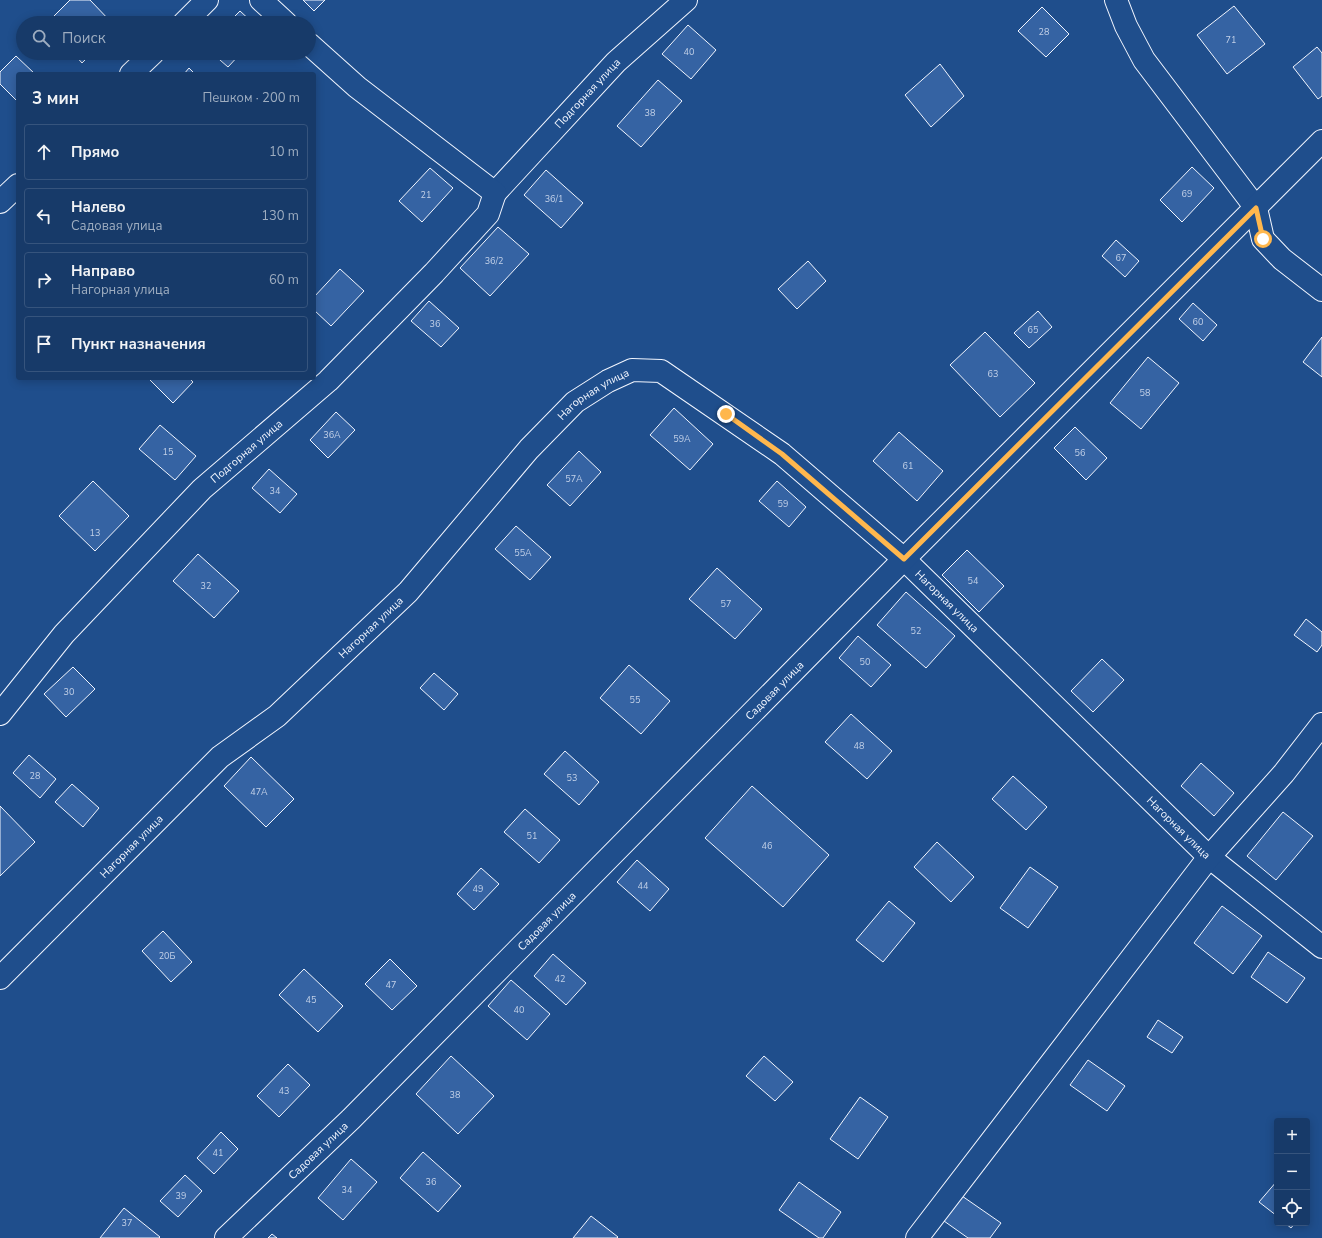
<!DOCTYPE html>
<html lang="ru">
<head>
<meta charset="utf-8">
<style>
	:root { --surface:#173a69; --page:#244571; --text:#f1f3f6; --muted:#9eadc0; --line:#36547d }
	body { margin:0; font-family:"Nunito Sans",sans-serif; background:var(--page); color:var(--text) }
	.controls { position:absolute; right:12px; bottom:12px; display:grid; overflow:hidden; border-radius:4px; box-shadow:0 2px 10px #0003 }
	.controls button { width:36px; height:36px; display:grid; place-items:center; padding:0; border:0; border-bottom:1px solid var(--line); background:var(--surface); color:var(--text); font:20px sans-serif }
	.stop { position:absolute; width:12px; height:12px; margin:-9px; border:3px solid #ffb74d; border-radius:50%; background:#fff }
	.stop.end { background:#ffb74d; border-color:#fff; box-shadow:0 1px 4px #0008 }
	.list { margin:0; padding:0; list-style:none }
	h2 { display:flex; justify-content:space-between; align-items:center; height:52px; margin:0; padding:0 16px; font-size:17px }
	h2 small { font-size:13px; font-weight:400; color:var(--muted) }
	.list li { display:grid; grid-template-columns:26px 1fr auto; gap:12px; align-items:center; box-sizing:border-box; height:56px; margin:0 8px 8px; padding:0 8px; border:1px solid var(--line); border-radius:4px }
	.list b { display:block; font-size:15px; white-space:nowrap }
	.list p { margin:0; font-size:13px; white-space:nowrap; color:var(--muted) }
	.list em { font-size:13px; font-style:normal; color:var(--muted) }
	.icon { flex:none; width:22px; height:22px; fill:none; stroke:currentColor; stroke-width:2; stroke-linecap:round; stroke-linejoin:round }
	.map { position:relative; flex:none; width:1322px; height:1238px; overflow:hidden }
	.search { position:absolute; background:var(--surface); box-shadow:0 2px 10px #0003; left:16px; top:16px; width:300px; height:44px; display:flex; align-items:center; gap:10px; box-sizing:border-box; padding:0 14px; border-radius:22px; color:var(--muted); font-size:15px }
	.panel { position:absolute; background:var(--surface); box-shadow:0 2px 10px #0003; left:16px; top:72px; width:300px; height:308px; border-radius:4px }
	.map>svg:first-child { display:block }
</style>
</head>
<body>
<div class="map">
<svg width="1322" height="1238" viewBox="0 0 1322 1238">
	<rect width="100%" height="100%" fill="#1f4e8c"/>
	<!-- building -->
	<path fill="#3563a3" stroke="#f2f6ff" d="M 70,0 L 90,0 L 112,23 L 47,23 Z
		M 303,0 L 325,0 L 314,11 Z
		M 1234,6 L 1265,44 L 1227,74 L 1197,35 Z
		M 1042,7 L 1069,34 L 1046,57 L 1018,31 Z
		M 240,11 L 253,23 L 228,23 Z
		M 688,25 L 716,50 L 691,79 L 662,54 Z
		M 1317,47 L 1322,53 L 1322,96 L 1318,99 L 1293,67 Z
		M 73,53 L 92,53 L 82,63 Z
		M 212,53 L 241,53 L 228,67 Z
		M 16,56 L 35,74 L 18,74 L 18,102 L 0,84 L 0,72 Z
		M 940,64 L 964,96 L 931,127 L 905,95 Z
		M 189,68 L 195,74 L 184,74 Z
		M 658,80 L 682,101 L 641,147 L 617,126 Z
		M 1192,167 L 1214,188 L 1182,222 L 1160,200 Z
		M 430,168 L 453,188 L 422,222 L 399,201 Z
		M 546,170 L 583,203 L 561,228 L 524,195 Z
		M 498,227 L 529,254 L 490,296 L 460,268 Z
		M 1116,240 L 1139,261 L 1125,277 L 1102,256 Z
		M 808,261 L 826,281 L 797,309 L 778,289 Z
		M 340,269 L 364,291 L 331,326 L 314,310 L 314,297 Z
		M 429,301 L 459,328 L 441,347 L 411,321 Z
		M 1193,303 L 1217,325 L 1203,341 L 1179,319 Z
		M 1038,311 L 1052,327 L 1029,348 L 1014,333 Z
		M 985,332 L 1035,383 L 1000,417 L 950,365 Z
		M 1322,337 L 1322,377 L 1303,362 Z
		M 1148,357 L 1179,383 L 1141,429 L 1110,403 Z
		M 148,378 L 189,378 L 193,382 L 173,403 Z
		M 674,408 L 713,444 L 690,470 L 650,435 Z
		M 336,412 L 355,430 L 328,458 L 310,440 Z
		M 160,425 L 196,456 L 175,480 L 139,449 Z
		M 1075,427 L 1107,458 L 1086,480 L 1054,448 Z
		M 899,432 L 943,471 L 917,501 L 873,461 Z
		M 579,451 L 601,472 L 570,506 L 547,485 Z
		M 269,469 L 297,494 L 280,513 L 252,488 Z
		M 93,481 L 129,516 L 95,551 L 59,516 Z
		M 777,481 L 806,507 L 789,527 L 759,501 Z
		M 516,526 L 551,557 L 530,580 L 495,549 Z
		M 967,550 L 1004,586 L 979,612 L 942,575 Z
		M 198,554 L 239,591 L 214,618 L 173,581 Z
		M 717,568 L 762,609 L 735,639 L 689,599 Z
		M 906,592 L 955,636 L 926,668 L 877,625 Z
		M 1306,619 L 1322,632 L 1322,645 L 1317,652 L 1294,635 Z
		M 858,636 L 891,665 L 871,687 L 839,658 Z
		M 1102,659 L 1124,680 L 1093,712 L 1071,691 Z
		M 629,665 L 670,701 L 641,734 L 600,698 Z
		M 73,667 L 95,689 L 66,717 L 44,694 Z
		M 434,673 L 458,694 L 444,710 L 420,688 Z
		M 851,714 L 892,751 L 867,779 L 825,742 Z
		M 565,751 L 599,782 L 579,805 L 544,774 Z
		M 29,755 L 56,779 L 40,798 L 13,773 Z
		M 251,757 L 294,799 L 266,827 L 224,786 Z
		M 1201,763 L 1234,793 L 1214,816 L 1181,786 Z
		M 1013,776 L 1047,807 L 1026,830 L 992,799 Z
		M 72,784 L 99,808 L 83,827 L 55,802 Z
		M 752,786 L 829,855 L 783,907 L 705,838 Z
		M 0,806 L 35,842 L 0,876 Z
		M 525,809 L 560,840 L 539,863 L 504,832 Z
		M 1283,812 L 1313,836 L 1276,880 L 1247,856 Z
		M 937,842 L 974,877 L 951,902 L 914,867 Z
		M 637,860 L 669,889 L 650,911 L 617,882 Z
		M 1030,867 L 1058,887 L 1028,928 L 1000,908 Z
		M 481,868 L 499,884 L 474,910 L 457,894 Z
		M 889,901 L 915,923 L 883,962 L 856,940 Z
		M 1222,906 L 1262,936 L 1233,974 L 1194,943 Z
		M 163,931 L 192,962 L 171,982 L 142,951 Z
		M 1268,952 L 1305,978 L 1287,1003 L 1251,977 Z
		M 553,954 L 586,983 L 566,1005 L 534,976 Z
		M 390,959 L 417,986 L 392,1010 L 365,984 Z
		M 304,969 L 343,1006 L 318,1032 L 279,995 Z
		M 511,980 L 550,1014 L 527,1040 L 488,1006 Z
		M 1158,1020 L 1183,1037 L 1172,1053 L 1147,1037 Z
		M 451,1056 L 494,1096 L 458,1134 L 416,1094 Z
		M 764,1056 L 793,1082 L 775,1101 L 746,1076 Z
		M 1088,1060 L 1125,1086 L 1107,1111 L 1070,1085 Z
		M 288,1064 L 310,1085 L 279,1117 L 257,1096 Z
		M 860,1097 L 888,1117 L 858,1159 L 830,1139 Z
		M 221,1132 L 238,1149 L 214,1174 L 197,1158 Z
		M 423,1152 L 461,1186 L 438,1212 L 400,1178 Z
		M 351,1159 L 377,1182 L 343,1220 L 318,1198 Z
		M 185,1175 L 202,1191 L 178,1217 L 160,1201 Z
		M 1277,1181 L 1277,1216 L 1259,1202 Z
		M 799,1182 L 841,1212 L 823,1238 L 819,1238 L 779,1210 Z
		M 962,1196 L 1001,1223 L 990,1238 L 968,1238 L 944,1221 Z
		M 124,1208 L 160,1237 L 159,1238 L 100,1238 Z
		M 591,1216 L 618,1237 L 617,1238 L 573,1238 Z
		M 1285,1223 L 1295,1223 L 1291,1228 Z
		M 272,1234 L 277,1238 L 268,1238 Z"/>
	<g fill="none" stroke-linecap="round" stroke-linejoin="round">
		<!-- minor casing -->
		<g stroke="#f2f6ff" stroke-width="24">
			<g id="minor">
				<path d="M 261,0 L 286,23"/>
				<path d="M 1116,0 L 1126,26 L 1144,60 L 1256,208 L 1263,239 L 1282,259 L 1322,290"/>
				<path d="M 184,23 L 207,0"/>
				<path d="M 131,74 L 153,53"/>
				<path id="s1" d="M 495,193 L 616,62 L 686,0"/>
				<path d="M 0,202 L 18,185"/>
				<path id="s2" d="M 0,714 L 64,634 L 202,489 L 328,381 L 434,273 L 488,214 L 495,193 L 357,87 L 309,44"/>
				<path id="s3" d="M 0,978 L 220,757 L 277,716 L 408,592 L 529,449 L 575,402 L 608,381 L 632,370 L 661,371 L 782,454 L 904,559 L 1209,857 L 1322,947"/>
				<path id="s4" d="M 226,1238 L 351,1119 L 904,559 L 1322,141"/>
				<path d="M 917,1238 L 1209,857 L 1284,773 L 1322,724"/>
			</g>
		</g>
		<!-- minor -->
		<use href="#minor" stroke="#1f4e8c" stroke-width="22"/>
	</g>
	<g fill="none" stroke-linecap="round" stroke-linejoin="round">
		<!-- route -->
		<path stroke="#ffb74d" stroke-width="5" d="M 726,414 L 782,454 L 904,559 L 1256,208 L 1263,239"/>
	</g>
	<g text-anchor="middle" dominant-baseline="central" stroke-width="3" stroke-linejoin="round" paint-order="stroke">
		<!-- number labels -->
		<g font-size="9" fill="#c3d1e8">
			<text x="1044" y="32">28</text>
			<text x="1231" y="40">71</text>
			<text x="689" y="52">40</text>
			<text x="650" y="113">38</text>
			<text x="1187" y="194">69</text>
			<text x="426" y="195">21</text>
			<text x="554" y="199">36/1</text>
			<text x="1121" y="258">67</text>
			<text x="494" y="261">36/2</text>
			<text x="1198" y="322">60</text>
			<text x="435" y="324">36</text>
			<text x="1033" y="330">65</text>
			<text x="993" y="374">63</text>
			<text x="1145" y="393">58</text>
			<text x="332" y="435">36А</text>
			<text x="682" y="439">59А</text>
			<text x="168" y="452">15</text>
			<text x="1080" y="453">56</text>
			<text x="908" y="466">61</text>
			<text x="574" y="479">57А</text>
			<text x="275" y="491">34</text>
			<text x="783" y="504">59</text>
			<text x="95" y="533">13</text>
			<text x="523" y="553">55А</text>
			<text x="973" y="581">54</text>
			<text x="206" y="586">32</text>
			<text x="726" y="604">57</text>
			<text x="916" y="631">52</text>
			<text x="865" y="662">50</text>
			<text x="69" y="692">30</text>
			<text x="635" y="700">55</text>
			<text x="859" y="746">48</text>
			<text x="35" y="776">28</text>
			<text x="572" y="778">53</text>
			<text x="259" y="792">47А</text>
			<text x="532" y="836">51</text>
			<text x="767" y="846">46</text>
			<text x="643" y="886">44</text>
			<text x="478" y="889">49</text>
			<text x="167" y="956">20Б</text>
			<text x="560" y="979">42</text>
			<text x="391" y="985">47</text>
			<text x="311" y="1000">45</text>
			<text x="519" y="1010">40</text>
			<text x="284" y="1091">43</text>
			<text x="455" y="1095">38</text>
			<text x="218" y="1153">41</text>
			<text x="431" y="1182">36</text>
			<text x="347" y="1190">34</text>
			<text x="181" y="1196">39</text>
			<text x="127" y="1223">37</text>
		</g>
		<!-- street labels -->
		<g font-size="11" fill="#f2f6ff" stroke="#1f4e8c">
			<text stroke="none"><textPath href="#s1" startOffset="136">Подгорная улица</textPath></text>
			<text stroke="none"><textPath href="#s3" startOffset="835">Нагорная улица</textPath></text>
			<text stroke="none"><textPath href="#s2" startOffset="361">Подгорная улица</textPath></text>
			<text stroke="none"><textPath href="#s3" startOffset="1278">Нагорная улица</textPath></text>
			<text stroke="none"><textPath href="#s3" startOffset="511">Нагорная улица</textPath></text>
			<text stroke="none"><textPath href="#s4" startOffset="775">Садовая улица</textPath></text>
			<text stroke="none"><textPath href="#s3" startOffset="1602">Нагорная улица</textPath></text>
			<text stroke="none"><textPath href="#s3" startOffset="186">Нагорная улица</textPath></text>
			<text stroke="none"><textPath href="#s4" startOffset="451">Садовая улица</textPath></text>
			<text stroke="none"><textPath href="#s4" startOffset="127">Садовая улица</textPath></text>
		</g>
	</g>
</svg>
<div class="controls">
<button>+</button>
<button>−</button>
<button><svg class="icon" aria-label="locate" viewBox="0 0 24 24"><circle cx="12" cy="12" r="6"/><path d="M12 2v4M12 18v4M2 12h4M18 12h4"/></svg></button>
</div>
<div class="stop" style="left:1263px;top:239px"></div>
<div class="stop end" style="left:726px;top:414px"></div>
<div class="search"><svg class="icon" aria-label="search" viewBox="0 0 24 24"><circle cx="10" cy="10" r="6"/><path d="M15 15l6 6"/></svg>Поиск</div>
<section class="panel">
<h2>3 мин<small>Пешком · 200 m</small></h2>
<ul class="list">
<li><svg class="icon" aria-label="ahead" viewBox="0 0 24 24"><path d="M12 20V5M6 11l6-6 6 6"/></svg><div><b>Прямо</b></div><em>10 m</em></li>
<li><svg class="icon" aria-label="left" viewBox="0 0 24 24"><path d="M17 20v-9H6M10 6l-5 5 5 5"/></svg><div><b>Налево</b><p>Садовая улица</p></div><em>130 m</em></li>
<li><svg class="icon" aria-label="right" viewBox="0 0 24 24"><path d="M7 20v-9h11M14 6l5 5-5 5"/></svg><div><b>Направо</b><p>Нагорная улица</p></div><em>60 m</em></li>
<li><svg class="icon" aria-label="arrive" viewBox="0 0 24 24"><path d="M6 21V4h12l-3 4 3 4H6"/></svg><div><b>Пункт назначения</b></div></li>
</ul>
</section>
</div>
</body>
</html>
